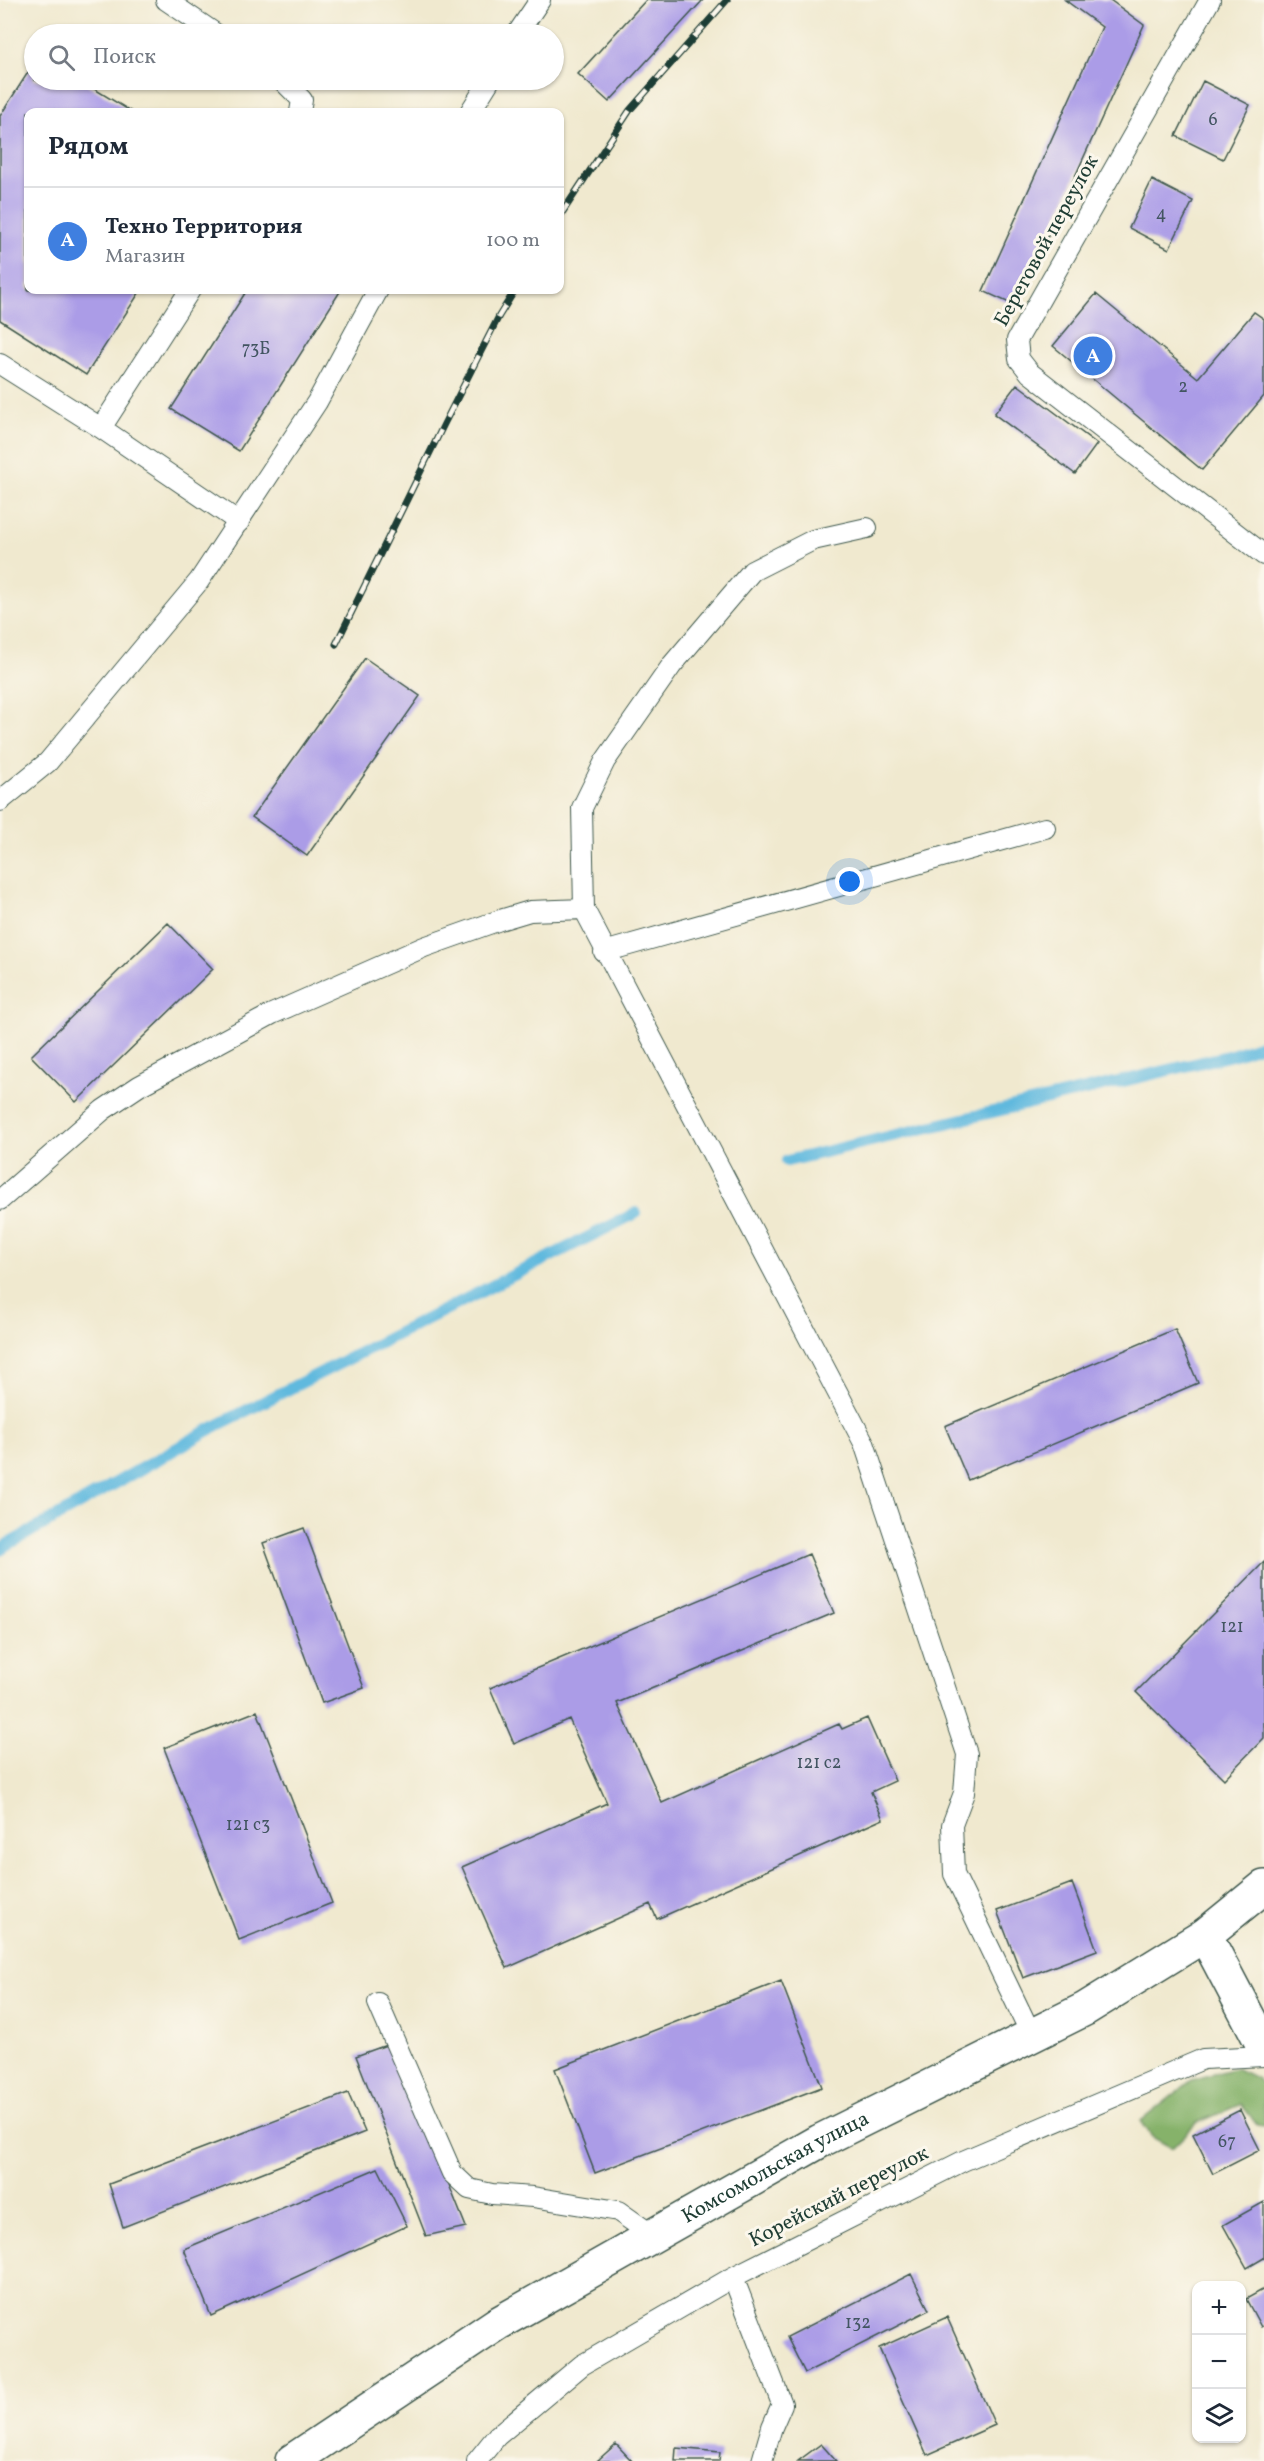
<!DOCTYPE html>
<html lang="ru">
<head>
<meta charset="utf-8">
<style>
	:root { --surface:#fff; --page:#f6f6f7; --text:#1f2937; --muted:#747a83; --line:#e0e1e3; --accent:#1f6fb2 }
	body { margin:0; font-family:Vollkorn,serif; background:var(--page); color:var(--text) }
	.controls { position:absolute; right:18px; bottom:18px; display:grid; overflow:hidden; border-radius:12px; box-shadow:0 2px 4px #0004 }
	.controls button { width:54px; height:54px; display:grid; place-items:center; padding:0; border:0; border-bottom:2px solid var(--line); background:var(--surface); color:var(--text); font:30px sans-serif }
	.you { position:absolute; left:850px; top:882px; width:21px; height:21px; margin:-15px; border:4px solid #fff; border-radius:50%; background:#1a73e8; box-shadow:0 0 0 9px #1a73e833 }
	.badge { display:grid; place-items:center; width:39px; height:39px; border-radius:50%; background:var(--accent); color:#fff; font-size:20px; font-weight:700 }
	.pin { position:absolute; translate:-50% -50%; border:3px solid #fff; box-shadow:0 2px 6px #0006 }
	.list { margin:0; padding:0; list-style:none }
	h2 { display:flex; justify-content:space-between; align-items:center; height:78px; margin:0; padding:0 24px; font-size:26px }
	h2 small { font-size:20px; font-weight:400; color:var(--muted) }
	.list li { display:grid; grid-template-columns:39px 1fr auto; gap:18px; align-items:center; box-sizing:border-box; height:108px; padding:0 24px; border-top:2px solid var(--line) }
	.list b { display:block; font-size:22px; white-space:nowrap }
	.list p { margin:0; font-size:20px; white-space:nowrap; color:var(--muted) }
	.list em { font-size:20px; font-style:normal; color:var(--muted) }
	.icon { flex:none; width:33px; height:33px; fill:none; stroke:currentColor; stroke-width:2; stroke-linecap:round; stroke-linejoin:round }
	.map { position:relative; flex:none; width:1264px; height:2461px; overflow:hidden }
	.search { position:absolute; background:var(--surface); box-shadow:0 2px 4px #0004; left:24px; top:24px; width:540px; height:66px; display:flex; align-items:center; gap:15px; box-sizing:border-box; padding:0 21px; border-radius:33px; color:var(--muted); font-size:22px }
	.panel { position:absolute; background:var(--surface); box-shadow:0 2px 4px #0004; left:24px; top:108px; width:540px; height:186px; border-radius:12px }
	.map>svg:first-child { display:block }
</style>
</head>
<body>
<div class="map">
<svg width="1264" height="2461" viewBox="0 0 1264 2461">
	<rect width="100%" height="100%" fill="#fbf7ec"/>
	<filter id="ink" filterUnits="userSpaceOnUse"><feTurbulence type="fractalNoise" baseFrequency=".0167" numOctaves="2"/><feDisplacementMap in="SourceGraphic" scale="12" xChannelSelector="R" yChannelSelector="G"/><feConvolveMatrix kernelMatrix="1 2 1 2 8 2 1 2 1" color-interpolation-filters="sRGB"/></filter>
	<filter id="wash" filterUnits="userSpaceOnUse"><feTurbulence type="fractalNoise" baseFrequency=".008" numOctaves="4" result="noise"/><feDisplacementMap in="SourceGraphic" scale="24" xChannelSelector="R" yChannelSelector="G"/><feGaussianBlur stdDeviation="1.35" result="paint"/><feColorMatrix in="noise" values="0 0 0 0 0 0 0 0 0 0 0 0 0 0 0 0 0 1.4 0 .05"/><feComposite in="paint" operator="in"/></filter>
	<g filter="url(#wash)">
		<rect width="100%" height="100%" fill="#f0e9cf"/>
		<!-- forest -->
		<path fill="#86b26a" stroke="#52784f" stroke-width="1.5" d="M 1235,2068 L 1256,2078 L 1264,2086 L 1264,2126 L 1257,2125 L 1241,2104 L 1197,2123 L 1172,2148 L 1152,2137 L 1141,2121 L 1192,2080 Z"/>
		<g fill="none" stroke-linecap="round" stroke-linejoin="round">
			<!-- stream -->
			<path stroke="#60b9de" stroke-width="12" d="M 787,1161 L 1232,1055 L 1264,1044
				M 0,1549 L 216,1426 L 636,1213"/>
		</g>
		<g id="blocks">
			<!-- building -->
			<path fill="#ab9ce7" d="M 646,0 L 703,0 L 609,102 L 578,74 Z
				M 1065,0 L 1110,0 L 1144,25 L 1016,306 L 983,291 L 1102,27 Z
				M 34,63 L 34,80 L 80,80 L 132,112 L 28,112 L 28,290 L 141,290 L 86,375 L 0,320 L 0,116 Z
				M 1203,81 L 1250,105 L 1223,159 L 1176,136 Z
				M 1152,180 L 1193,201 L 1169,249 L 1129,228 Z
				M 247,290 L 341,290 L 239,451 L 171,409 Z
				M 1096,294 L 1198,378 L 1254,312 L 1264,319 L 1264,396 L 1202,470 L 1053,346 Z
				M 1017,384 L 1097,444 L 1075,474 L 994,414 Z
				M 365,658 L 420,696 L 307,856 L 252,817 Z
				M 168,923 L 213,969 L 76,1102 L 31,1056 Z
				M 1175,1329 L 1198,1383 L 968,1480 L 945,1426 Z
				M 304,1528 L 364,1688 L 322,1703 L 263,1543 Z
				M 809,1554 L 834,1613 L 617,1703 L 662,1803 L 839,1724 L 842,1729 L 867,1718 L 895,1781 L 871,1792 L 883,1819 L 657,1919 L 650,1904 L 507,1968 L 462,1867 L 607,1803 L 569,1719 L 514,1744 L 490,1688 Z
				M 1264,1562 L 1264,1738 L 1224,1779 L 1136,1692 Z
				M 257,1711 L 332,1903 L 239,1940 L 164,1748 Z
				M 1072,1883 L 1097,1950 L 1023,1978 L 997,1911 Z
				M 781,1981 L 822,2087 L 595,2173 L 555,2069 Z
				M 392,2043 L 466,2227 L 426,2236 L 356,2056 Z
				M 348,2093 L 365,2132 L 123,2227 L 109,2184 Z
				M 1240,2110 L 1260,2150 L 1213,2174 L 1193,2134 Z
				M 378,2168 L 407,2226 L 211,2316 L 184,2249 Z
				M 1264,2202 L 1264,2258 L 1247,2268 L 1223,2225 Z
				M 911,2274 L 929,2310 L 805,2373 L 787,2337 Z
				M 1264,2289 L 1264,2325 L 1261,2327 L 1246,2299 Z
				M 947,2317 L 995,2425 L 927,2455 L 879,2348 Z
				M 616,2444 L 632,2461 L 597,2461 Z
				M 821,2444 L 836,2461 L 798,2461 Z
				M 676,2448 L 720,2452 L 719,2461 L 675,2461 Z"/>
		</g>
	</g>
	<g filter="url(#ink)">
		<use href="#blocks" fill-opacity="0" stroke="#3e574b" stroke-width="1.5"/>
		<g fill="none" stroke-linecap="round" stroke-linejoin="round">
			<!-- lane casing -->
			<g stroke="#3e574b" stroke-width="22">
				<path id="lane" d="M 166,0 L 216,34
					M 1210,0 L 1017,340 L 1019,359 L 1030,373 L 1264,555
					M 517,34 L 540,0
					M 282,80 L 302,100 L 300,112
					M 470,112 L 490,80
					M 190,290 L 101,428 L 239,522
					M 0,364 L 101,428
					M 867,528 L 813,540 L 752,571 L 672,665 L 605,761 L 582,808 L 584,909 L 864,1443 L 967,1754 L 964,1793 L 952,1825 L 954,1874 L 1032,2036
					M 0,801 L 48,762 L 199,581 L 317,402 L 378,290
					M 604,952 L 1045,828
					M 0,1200 L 103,1110 L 139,1086 L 272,1014 L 424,947 L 500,920 L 530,911 L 584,909
					M 378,2003 L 452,2173 L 469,2189 L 492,2194 L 533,2197 L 618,2211 L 652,2235
					M 733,2277 L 782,2404 L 772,2427 L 762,2461
					M 477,2461 L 497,2436 L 582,2365 L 733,2277 L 963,2161 L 1203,2059 L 1264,2056"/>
			</g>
			<!-- street casing -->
			<g stroke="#3e574b" stroke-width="36">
				<path id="street" d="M 1205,1935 L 1264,2047"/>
			</g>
			<!-- primary casing -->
			<g stroke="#3e574b" stroke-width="36">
				<g id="primary">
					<path id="s1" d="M 292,2461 L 497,2324 L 820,2141 L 1085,2009 L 1205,1935 L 1264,1887"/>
				</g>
			</g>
			<!-- lane -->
			<use href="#lane" stroke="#fff" stroke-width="20"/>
			<!-- street -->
			<use href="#street" stroke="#fff" stroke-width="33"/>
			<!-- primary -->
			<use href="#primary" stroke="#fff" stroke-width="33"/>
			<!-- rail casing -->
			<g stroke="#1f3d34" stroke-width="7">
				<path id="rail" d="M 560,216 L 630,110 L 727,0
					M 336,644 L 444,424 L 499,316 L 515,290"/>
			</g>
			<!-- rail -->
			<use href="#rail" stroke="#fbf7ec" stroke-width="4.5" stroke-dasharray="14" stroke-linecap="butt"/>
		</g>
	</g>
	<g text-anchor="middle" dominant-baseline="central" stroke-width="6" stroke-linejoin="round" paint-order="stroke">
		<!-- number labels -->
		<g font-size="18" fill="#425561">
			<text x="1213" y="120">6</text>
			<text x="1161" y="214">4</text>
			<text x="256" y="349">73Б</text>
			<text x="1183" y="387">2</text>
			<text x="1232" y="1627">121</text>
			<text x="819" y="1763">121 с2</text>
			<text x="248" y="1825">121 с3</text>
			<text x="1227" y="2142">67</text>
			<text x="858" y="2323">132</text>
		</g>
		<!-- street labels -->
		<g font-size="21" fill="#1f3d34" stroke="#fbf7ec">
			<text transform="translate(1047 241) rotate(-61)">Береговой переулок</text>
			<text stroke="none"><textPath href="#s1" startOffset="566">Комсомольская улица</textPath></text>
			<text transform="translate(839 2197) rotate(-27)">Корейский переулок</text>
		</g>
	</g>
</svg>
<div class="controls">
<button>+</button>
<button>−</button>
<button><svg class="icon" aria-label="layers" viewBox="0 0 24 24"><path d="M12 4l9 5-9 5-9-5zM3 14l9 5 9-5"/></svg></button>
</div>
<div class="you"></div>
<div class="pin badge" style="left:1093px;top:356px;background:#3f7fe0">A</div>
<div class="search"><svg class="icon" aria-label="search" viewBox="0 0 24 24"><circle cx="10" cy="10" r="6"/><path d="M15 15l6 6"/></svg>Поиск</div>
<section class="panel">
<h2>Рядом<small></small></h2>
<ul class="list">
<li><span class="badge" style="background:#3f7fe0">A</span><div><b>Техно Территория</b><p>Магазин</p></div><em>100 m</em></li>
</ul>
</section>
</div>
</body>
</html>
